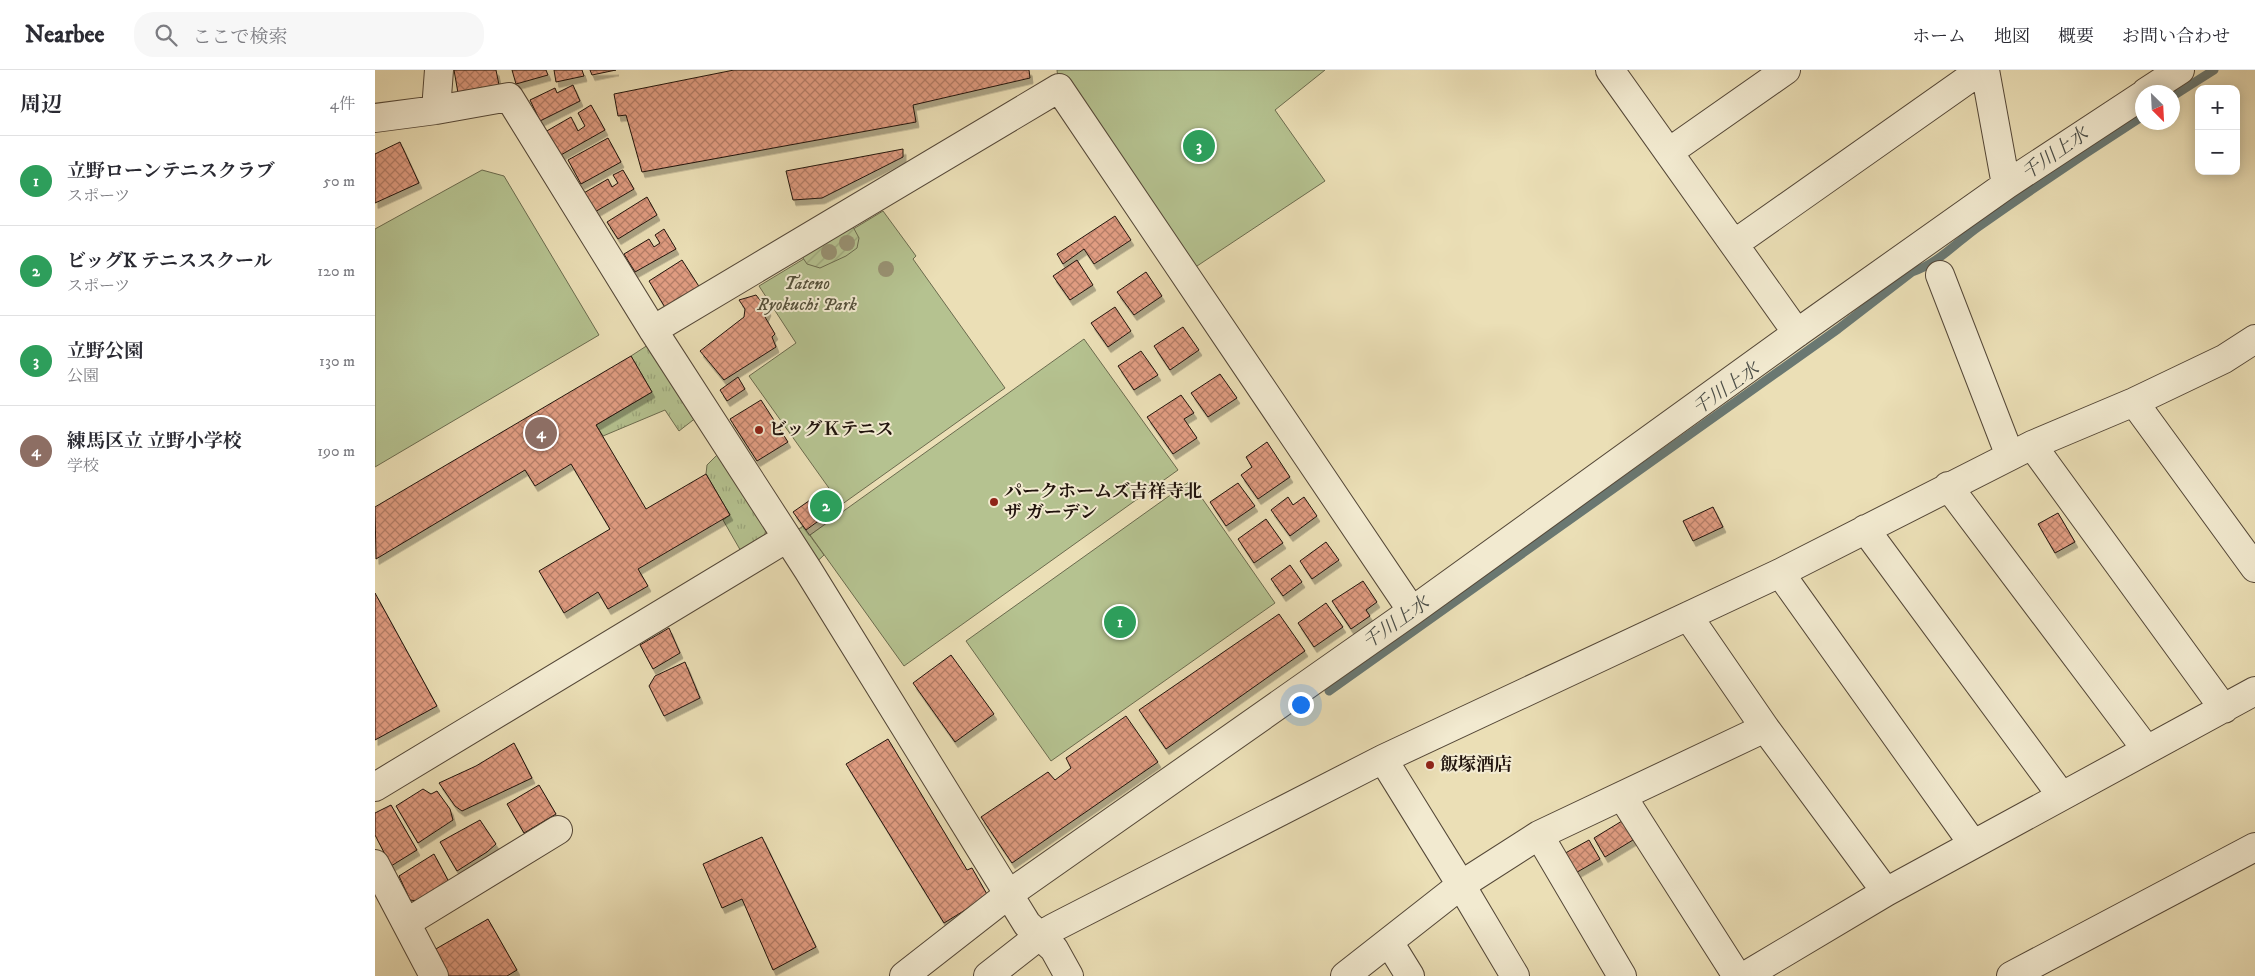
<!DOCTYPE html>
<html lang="ja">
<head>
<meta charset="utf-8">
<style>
	:root { --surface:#fff; --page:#f7f7f7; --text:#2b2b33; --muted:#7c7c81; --line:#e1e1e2; --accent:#8f2418 }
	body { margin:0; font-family:"IM FELL DW Pica","Noto Serif JP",serif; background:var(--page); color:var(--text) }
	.controls { position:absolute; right:15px; top:15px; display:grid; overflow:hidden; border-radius:10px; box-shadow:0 2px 12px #0003 }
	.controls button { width:45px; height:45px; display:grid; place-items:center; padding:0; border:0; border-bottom:1px solid var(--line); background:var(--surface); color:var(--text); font:25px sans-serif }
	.compass { position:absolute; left:1760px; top:15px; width:45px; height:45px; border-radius:50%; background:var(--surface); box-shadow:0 2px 12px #0003; rotate:156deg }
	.you { position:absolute; left:925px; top:634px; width:18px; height:18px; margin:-12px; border:4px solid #fff; border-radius:50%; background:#1a73e8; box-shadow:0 0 0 8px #1a73e833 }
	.badge { display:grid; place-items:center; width:32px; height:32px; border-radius:50%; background:var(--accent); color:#fff; font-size:16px; font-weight:700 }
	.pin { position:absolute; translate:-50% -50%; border:2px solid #fff; box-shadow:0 1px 5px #0006 }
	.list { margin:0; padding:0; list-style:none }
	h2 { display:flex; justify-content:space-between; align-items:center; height:65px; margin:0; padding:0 20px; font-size:21px }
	h2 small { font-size:16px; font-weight:400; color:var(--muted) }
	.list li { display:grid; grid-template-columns:32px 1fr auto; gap:15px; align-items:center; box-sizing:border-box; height:90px; padding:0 20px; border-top:1px solid var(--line) }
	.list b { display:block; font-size:19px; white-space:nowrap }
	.list p { margin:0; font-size:16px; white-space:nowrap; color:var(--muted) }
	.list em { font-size:16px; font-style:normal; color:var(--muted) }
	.icon { flex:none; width:28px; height:28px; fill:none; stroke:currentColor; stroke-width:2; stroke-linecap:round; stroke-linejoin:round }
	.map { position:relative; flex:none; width:1880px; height:906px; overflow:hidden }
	header { display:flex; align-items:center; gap:30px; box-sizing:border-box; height:70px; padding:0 25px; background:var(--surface); border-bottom:1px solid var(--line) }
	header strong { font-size:24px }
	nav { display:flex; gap:28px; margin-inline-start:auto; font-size:18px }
	.search { width:350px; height:45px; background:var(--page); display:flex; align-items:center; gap:12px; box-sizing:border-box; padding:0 18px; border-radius:20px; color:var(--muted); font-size:19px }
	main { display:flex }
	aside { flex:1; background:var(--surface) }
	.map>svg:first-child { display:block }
</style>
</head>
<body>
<header>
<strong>Nearbee</strong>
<div class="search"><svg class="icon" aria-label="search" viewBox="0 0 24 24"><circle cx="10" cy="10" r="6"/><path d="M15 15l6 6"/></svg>ここで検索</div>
<nav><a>ホーム</a><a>地図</a><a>概要</a><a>お問い合わせ</a></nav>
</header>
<main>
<aside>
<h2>周辺<small>4件</small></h2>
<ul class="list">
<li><span class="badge" style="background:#2e9e5b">1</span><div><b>立野ローンテニスクラブ</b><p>スポーツ</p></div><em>50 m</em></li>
<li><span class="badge" style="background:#2e9e5b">2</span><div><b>ビッグK テニススクール</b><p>スポーツ</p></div><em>120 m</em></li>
<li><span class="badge" style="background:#2e9e5b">3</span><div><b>立野公園</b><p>公園</p></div><em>130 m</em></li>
<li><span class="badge" style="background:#8d6e63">4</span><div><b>練馬区立 立野小学校</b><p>学校</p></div><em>190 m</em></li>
</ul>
</aside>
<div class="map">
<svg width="1880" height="906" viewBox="0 0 1880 906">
	<defs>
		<pattern id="grass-tufts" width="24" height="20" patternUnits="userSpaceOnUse" patternTransform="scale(1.25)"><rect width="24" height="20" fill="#b5c290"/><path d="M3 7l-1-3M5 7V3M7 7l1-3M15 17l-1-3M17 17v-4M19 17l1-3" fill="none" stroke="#9ba67b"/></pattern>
		<pattern id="garden-furrows" width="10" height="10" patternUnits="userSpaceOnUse" patternTransform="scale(1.25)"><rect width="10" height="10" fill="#b5c290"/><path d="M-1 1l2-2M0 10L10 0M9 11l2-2" fill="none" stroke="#9ba67b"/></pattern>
		<pattern id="building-cross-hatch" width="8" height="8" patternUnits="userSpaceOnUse" patternTransform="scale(1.25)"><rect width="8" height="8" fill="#e09c81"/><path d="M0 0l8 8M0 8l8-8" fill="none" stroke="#b57e68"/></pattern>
		<filter id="shadow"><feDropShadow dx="3" dy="5.5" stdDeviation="0" flood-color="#0004"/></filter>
	</defs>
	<rect width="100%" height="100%" fill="#ebdfb6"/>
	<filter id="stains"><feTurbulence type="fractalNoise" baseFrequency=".004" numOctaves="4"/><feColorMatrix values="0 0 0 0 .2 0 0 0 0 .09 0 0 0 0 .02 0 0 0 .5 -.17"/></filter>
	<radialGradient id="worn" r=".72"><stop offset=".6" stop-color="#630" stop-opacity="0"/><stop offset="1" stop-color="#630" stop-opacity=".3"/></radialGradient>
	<!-- grass -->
	<path fill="url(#grass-tufts)" stroke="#6b6b4e" d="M 276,273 L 322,347 L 304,361 L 290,340 L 228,366 L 221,355 L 277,322 L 256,286 Z
		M 344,383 L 391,458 L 389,470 L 367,483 L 348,450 L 355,445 L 331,404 L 332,395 Z
		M 428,456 L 449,485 L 433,500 L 412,468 Z"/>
	<!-- park -->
	<path fill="#b5c290" stroke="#6b6b4e" d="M 682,0 L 950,0 L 900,40 L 950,111 L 810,204 L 684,18 Z
		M 107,100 L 129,106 L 224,265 L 0,397 L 0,159 Z
		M 508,141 L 541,186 L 538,189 L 630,318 L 466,435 L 374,306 L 421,273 L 384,216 Z
		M 709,269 L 803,400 L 529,596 L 435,465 Z
		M 815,411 L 900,533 L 676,691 L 591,571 Z"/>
	<!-- garden -->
	<path fill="url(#garden-furrows)" stroke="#6b6b4e" d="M 477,155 L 484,168 L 482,178 L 471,186 L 445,198 L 432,194 L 426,185 Z"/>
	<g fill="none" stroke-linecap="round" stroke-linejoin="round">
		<!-- stream -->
		<path stroke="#6a7872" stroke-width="9" d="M 1798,26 L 1839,0
			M 954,621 L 1463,259 L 1537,202 C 1562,194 1582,172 1603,157 C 1657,119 1712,82 1768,46"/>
	</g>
	<!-- building -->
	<path fill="url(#building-cross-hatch)" stroke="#21140d" filter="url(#shadow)" d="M 79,0 L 121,0 L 124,15 L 83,23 Z
		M 137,0 L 171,0 L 173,5 L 141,14 Z
		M 179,0 L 207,0 L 209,6 L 181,12 Z
		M 215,0 L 241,0 L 217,5 Z
		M 359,0 L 654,0 L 655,8 L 538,35 L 541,52 L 267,102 L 251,45 L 243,46 L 239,24 Z
		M 198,15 L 205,31 L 165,51 L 155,30 L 180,18 L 182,23 Z
		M 216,35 L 230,60 L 184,86 L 170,62 L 196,47 L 203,61 L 210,56 L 203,43 Z
		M 233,68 L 246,92 L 206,114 L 193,90 Z
		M 25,72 L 44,113 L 0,133 L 0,84 Z
		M 528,79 L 528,87 L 447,128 L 418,130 L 411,101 Z
		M 248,100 L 259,119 L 218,143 L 207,124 L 233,109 L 237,117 L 243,113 L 238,105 Z
		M 272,127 L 282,145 L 243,169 L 232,152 Z
		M 740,146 L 756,170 L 719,194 L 709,179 L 688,194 L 682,184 Z
		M 289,159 L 301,179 L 260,202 L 249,184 L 274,169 L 279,177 L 285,173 L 280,165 Z
		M 307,190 L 325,218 L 291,239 L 274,211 Z
		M 702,190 L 718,215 L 695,230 L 678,206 Z
		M 771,202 L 787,226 L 759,245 L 742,222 Z
		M 381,225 L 393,240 L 390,247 L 400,264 L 397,267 L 401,277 L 349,310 L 325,281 L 369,247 L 370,239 L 364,230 Z
		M 740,237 L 756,261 L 733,277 L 716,253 Z
		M 808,257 L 824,280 L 795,300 L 779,276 Z
		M 766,281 L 783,305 L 759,320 L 743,296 Z
		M 256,286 L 277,322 L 221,355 L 271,439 L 331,404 L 355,445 L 263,499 L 273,516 L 233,539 L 223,522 L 189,543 L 164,501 L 235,459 L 196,394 L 160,416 L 150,400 L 1,489 L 0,437 Z
		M 845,304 L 862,328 L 833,347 L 816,323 Z
		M 363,307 L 370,319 L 352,331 L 345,320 Z
		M 806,325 L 819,343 L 809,349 L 822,368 L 798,384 L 772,347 Z
		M 386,330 L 413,372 L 382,391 L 355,349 Z
		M 892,372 L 915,407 L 883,429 L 866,405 L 877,397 L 871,387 Z
		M 863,413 L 880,436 L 851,456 L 835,432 Z
		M 451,419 L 464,436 L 431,460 L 418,442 Z
		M 913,427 L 918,435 L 929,427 L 942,446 L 915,466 L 896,440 Z
		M 1338,437 L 1348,457 L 1318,471 L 1308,451 Z
		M 1683,443 L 1700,472 L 1680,483 L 1663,454 Z
		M 891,449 L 908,473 L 879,493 L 863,469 Z
		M 951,472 L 964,490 L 937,509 L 925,491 Z
		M 915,495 L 927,512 L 908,526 L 896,509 Z
		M 988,511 L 1002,532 L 991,540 L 995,546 L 976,559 L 957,531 Z
		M 0,523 L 62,636 L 0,670 Z
		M 951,533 L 968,557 L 939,577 L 923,553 Z
		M 904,544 L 930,581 L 791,679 L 764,640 Z
		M 294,558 L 305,583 L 278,599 L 265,575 Z
		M 576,585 L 619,644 L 580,672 L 538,613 Z
		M 310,592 L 325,628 L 289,646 L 274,616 L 280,606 Z
		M 751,646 L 783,692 L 637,793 L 606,747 L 673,702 L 680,710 L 696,698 L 691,688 Z
		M 513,669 L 592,800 L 597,798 L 613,826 L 569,853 L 471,694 Z
		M 139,673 L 157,708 L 87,741 L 80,736 L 64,713 L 101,696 Z
		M 164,715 L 181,744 L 149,763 L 132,734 Z
		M 48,719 L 56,724 L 62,721 L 75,739 L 78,750 L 43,773 L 21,736 Z
		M 16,735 L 42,780 L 16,796 L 0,765 L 0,743 Z
		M 105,750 L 121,774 L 112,782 L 82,801 L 65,772 Z
		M 1247,751 L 1258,770 L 1230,787 L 1219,768 Z
		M 387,767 L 441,877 L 398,900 L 367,829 L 347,838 L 328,794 Z
		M 1214,770 L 1225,789 L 1197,805 L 1185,786 Z
		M 59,784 L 74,812 L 43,831 L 35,830 L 24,806 Z
		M 113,849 L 142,900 L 132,906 L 73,906 L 59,880 Z"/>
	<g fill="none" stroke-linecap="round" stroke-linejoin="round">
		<!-- minor casing -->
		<g stroke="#544737" stroke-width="30">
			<path id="minor" d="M 1235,0 L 1422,263
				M 1610,0 L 1631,115
				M 1771,22 L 1805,0
				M 61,40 L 64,0
				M 0,48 L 61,40 L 134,27 L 278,260 L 433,500 L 652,854 L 679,879 L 694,906
				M 1294,82 L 1411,0
				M 1359,174 L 1606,0
				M 1565,205 L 1635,386
				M 278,260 L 684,18 L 1037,541
				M 1759,332 L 1880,498
				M 1657,375 L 1849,639
				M 1573,416 L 1771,679
				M 1490,459 L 1686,725
				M 1405,503 L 1598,774
				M 1313,546 L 1390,658 L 1511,822
				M 1008,689 L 1086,815 L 1140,906
				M 0,717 L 412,468
				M 1247,726 L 1362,906
				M 1164,765 L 1247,906
				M 0,794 L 59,906
				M 31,853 L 183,760
				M 1014,872 L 1035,906
				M 529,906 L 634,824 L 1037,541 L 1422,263 L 1631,115 L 1768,25
				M 613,906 L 664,866 L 680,857 L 1008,689 L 1405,503 L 1657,375 L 1759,332 L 1849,289 L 1880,269
				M 970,906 L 1086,815 L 1164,765 L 1390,658
				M 1370,906 L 1511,822 L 1880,621
				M 1636,906 L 1880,777"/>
		</g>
		<!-- minor -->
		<use href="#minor" stroke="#f2ead0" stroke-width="28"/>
	</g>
	<!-- trees -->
	<g fill="#989172">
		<circle cx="472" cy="173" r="8"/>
		<circle cx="454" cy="182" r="8"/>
		<circle cx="511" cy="199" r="8"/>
	</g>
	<!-- markers -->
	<g fill="#8f2418" stroke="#f2ead0" stroke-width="2">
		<circle cx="384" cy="360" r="5"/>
		<circle cx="619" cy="432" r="5"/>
		<circle cx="1055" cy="695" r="5"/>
	</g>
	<g text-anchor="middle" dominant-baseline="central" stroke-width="4" stroke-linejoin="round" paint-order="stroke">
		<!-- park labels -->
		<g font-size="18" font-style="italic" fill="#55513b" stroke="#f2ead0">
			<text x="432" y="214">Tateno<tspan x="432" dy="21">Ryokuchi Park</tspan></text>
		</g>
		<!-- poi labels -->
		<g font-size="18" font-weight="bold" fill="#21140d" stroke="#f2ead0" text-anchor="start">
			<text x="394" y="360">ビッグＫテニス</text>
			<text x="629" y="422">パークホームズ吉祥寺北<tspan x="629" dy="21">ザ ガーデン</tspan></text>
			<text x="1065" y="695">飯塚酒店</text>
		</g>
		<!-- water labels -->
		<g font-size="19" font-style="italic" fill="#4b4e48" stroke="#f2ead0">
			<text transform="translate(1680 84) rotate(-35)">千川上水</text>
			<text transform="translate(1351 319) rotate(-35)">千川上水</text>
			<text transform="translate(1021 553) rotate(-35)">千川上水</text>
		</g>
	</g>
	<rect width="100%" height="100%" filter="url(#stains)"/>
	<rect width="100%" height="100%" fill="url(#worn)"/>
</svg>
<div class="controls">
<button>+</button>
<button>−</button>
</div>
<svg class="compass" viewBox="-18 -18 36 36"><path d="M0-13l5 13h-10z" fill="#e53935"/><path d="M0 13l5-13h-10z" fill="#7c7c81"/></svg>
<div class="you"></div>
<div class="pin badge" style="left:745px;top:552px;background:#2e9e5b">1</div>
<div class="pin badge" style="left:451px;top:436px;background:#2e9e5b">2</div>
<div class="pin badge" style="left:824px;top:76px;background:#2e9e5b">3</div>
<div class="pin badge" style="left:166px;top:363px;background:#8d6e63">4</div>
</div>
</main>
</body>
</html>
